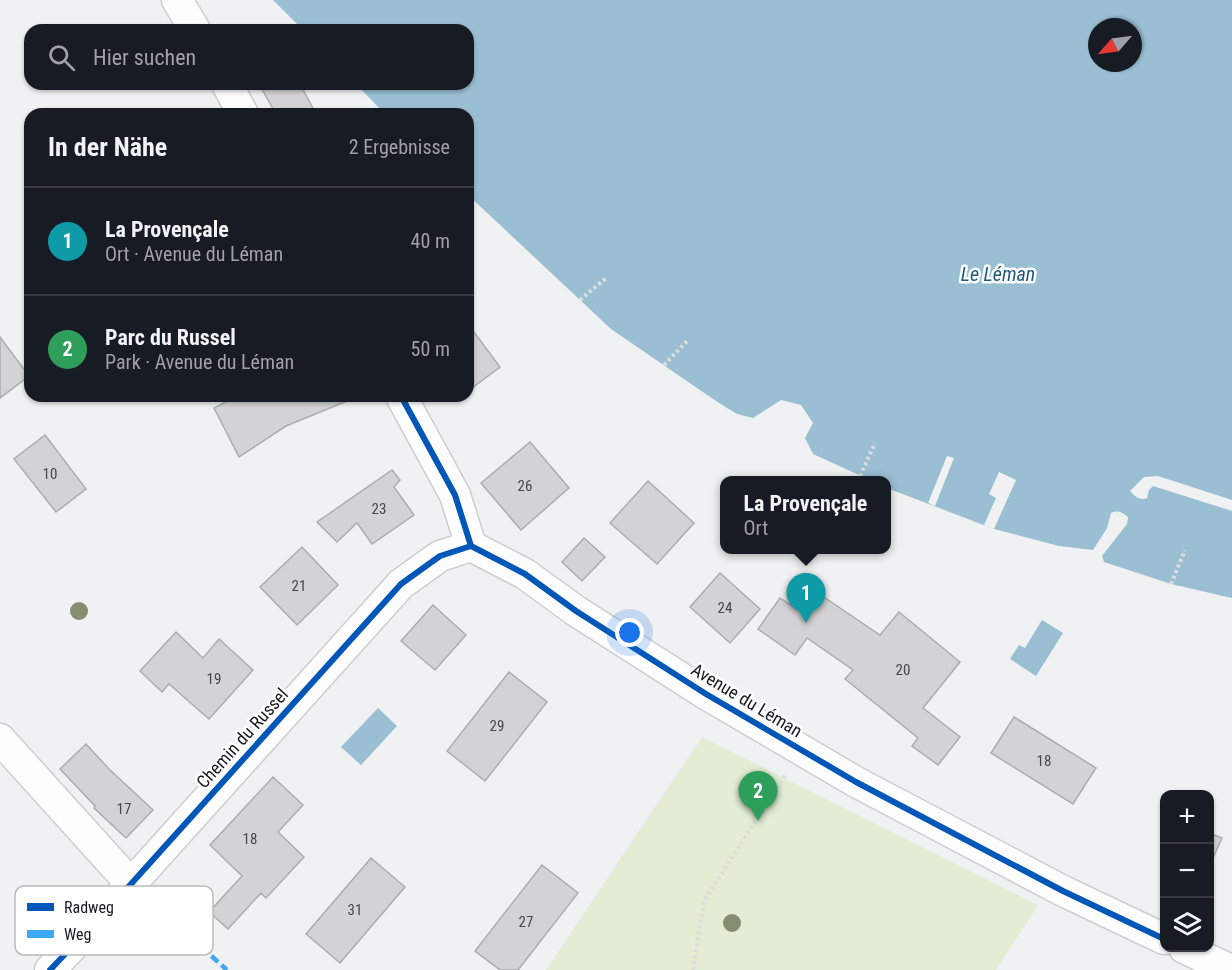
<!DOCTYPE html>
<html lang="de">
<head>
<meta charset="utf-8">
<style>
	:root { --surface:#171b24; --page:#20242c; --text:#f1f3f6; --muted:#9ea1a6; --line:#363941; --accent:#1a73e8 }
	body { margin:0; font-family:"Roboto Condensed",sans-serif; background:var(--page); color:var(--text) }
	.controls { position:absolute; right:18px; bottom:18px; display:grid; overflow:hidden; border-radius:12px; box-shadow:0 2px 4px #0004 }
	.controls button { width:54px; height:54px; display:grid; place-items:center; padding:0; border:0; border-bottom:2px solid var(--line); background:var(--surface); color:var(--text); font:30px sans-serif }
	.compass { position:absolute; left:1088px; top:18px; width:54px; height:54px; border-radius:50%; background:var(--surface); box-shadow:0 2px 4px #0004; rotate:242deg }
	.you { position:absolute; left:630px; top:633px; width:21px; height:21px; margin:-15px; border:4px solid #fff; border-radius:50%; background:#1a73e8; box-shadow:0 0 0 9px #1a73e833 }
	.badge { display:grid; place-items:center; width:39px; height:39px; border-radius:50%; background:var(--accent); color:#fff; font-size:20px; font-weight:700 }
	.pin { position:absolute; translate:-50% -50px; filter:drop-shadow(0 2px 3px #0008) }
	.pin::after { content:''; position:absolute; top:32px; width:21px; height:18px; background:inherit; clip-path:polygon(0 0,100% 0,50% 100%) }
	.popup { position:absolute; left:720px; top:476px; width:171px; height:78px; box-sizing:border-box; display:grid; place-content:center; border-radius:12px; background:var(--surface); filter:drop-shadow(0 2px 4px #0005); font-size:20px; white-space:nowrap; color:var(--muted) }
	.popup b { font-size:22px; color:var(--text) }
	.popup::after { content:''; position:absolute; left:50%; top:100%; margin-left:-12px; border:12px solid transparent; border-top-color:var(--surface) }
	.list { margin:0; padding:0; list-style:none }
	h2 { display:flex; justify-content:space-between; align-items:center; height:78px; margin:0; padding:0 24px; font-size:26px }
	h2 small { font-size:20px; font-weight:400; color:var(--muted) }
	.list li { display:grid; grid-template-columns:39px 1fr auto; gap:18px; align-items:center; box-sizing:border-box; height:108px; padding:0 24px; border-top:2px solid var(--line) }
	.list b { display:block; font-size:22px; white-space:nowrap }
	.list p { margin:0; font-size:20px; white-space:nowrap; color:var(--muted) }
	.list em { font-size:20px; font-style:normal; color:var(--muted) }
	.icon { flex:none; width:33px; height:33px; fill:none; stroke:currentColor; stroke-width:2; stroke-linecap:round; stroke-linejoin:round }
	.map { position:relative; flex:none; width:1232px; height:970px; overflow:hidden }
	.search { position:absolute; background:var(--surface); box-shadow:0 2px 4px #0004; left:24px; top:24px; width:450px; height:66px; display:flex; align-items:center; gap:15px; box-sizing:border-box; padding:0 21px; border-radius:18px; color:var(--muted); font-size:22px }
	.panel { position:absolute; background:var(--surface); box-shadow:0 2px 4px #0004; left:24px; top:108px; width:450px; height:294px; border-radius:18px }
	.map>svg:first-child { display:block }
</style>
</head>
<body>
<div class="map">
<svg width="1232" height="970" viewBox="0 0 1232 970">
	<rect width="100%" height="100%" fill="#eff1f3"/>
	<!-- green -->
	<path fill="#e2edd4" d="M 702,737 L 1038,905 L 996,970 L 546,970 Z"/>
	<!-- water -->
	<path fill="#9abed2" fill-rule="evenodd" d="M 273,0 L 1232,0 L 1232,500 L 1158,476 L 1144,477 L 1130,491 C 1135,496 1139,501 1147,498 L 1149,490 L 1153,486 L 1232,511 L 1232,598 L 1171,584 L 1104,562 L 1102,556 L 1127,524 L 1128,517 C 1122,512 1118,510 1111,513 L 1107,528 L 1093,550 L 1059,546 L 994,529 L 887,488 L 887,480 L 870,480 L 813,454 L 805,438 L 813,423 L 801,405 L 781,400 L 753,418 L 737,414 L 716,401 L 611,329 L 468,195 L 468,114 L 385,114 L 356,84 L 468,84 L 468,30 L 303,30 ZM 1097,27 L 1133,27 L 1133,63 L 1097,63 Z
		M 1042,620 L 1063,633 L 1036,676 L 1010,659 L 1019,645 L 1025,648 Z
		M 378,708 L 397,726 L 361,765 L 341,747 Z"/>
	<!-- pier -->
	<path fill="#eff1f3" d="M 947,456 L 954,458 L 935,506 L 928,503 Z
		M 999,472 L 1016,480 L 994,529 L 984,525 L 996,498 L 989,494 Z"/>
	<!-- building -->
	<path fill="#d3d3d5" stroke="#adadaf" stroke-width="1.5" d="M 259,84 L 300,84 L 316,114 L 276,114 Z
		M 468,324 L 500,367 L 468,391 Z
		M 0,337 L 29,376 L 0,398 Z
		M 237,396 L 357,396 L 357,397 L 286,426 L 239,457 L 214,408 Z
		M 45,435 L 86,489 L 56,512 L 14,459 Z
		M 530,442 L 569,488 L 521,530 L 481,483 Z
		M 392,470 L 400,480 L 394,487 L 414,515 L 372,544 L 357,523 L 337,542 L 317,522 Z
		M 648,481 L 694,523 L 657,564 L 610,523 Z
		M 584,538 L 605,557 L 582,581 L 562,562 Z
		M 302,547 L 338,585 L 297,625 L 260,587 Z
		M 720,573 L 760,609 L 730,643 L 690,607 Z
		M 812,589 L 880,635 L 899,612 L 960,662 L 923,708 L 960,737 L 938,765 L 912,746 L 918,738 L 845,679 L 853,670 L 807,638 L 795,655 L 758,629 L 780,598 L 798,610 Z
		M 433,605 L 466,635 L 435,670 L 401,641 Z
		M 176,632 L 203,658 L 219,639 L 253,670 L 209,719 L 169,684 L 162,692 L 140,671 Z
		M 509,672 L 547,702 L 485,781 L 447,751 Z
		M 1014,717 L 1096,768 L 1073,804 L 991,753 Z
		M 86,744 L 109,769 L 153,810 L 126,838 L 94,808 L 95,806 L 60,769 Z
		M 273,777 L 303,805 L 278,832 L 304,857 L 266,898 L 261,893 L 228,929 L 209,912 L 242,876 L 210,845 Z
		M 1209,833 L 1222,838 L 1209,867 Z
		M 371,858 L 405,887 L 340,963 L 306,934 Z
		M 542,865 L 578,893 L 518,970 L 500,970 L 475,951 Z"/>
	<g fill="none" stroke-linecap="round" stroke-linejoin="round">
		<!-- street casing -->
		<g stroke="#cccecf" stroke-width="33">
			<path id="street" d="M 177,0 L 195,30
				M 227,84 L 243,114
				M 401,396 L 455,495 L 471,546 L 525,574 L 576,611 L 706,694 L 856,782 L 1063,891 L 1164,939
				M 0,739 L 131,884
				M 1184,948 L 1231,970
				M 50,970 L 131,884 L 401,584 L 440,556 L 471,546"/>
		</g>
		<!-- path -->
		<path stroke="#dcdddd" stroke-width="4" stroke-dasharray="3 3" stroke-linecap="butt" d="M 580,300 L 606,278
			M 664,365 L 689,339
			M 860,476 L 875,443
			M 1171,584 L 1185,550
			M 693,970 L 704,901 L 786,774"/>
		<!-- street -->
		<use href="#street" stroke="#fdfdfd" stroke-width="30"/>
		<!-- quiet -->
		<path stroke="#3fa9f5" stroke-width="4.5" stroke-dasharray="9 4.5" stroke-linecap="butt" d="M 141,893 L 227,970"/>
		<!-- cycleway casing -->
		<g stroke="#fff" stroke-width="10">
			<path id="cycleway" d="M 401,396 L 455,495 L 471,546 L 525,574 L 576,611 L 706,694 L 856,782 L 1063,891 L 1164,939
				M 50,970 L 131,884 L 401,584 L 440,556 L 471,546"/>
		</g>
		<!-- cycleway -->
		<use href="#cycleway" stroke="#0057b8" stroke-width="6"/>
	</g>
	<!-- trees -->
	<g fill="#858e71">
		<circle cx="79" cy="611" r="9"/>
		<circle cx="732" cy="923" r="9"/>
	</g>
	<g text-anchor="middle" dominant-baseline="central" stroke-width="5" stroke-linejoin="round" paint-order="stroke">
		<!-- number labels -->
		<g font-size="15" fill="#48484a">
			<text x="50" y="474">10</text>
			<text x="525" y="486">26</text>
			<text x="379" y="509">23</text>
			<text x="299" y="586">21</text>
			<text x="725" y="608">24</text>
			<text x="903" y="670">20</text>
			<text x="214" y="679">19</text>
			<text x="497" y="726">29</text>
			<text x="1044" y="761">18</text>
			<text x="124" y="809">17</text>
			<text x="250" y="839">18</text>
			<text x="355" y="910">31</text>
			<text x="526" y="922">27</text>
		</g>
		<!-- street labels -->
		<g font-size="18" fill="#191a1c" stroke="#fff">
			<text transform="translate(747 700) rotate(31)">Avenue du Léman</text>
			<text transform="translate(242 738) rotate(-48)">Chemin du Russel</text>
		</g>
		<!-- water labels -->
		<g font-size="20" font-style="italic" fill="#1e5b78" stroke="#fff">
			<text x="998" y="274">Le Léman</text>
		</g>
	</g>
	<!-- legend -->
	<rect x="15" y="886" width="198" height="69" rx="9" fill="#fff" stroke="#bababb" stroke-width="1.5"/>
	<rect x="27" y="903" width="27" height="8" fill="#0057b8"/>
	<rect x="27" y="930" width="27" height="8" fill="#3fa9f5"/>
	<g font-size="16" fill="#191a1c">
		<text x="64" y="913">Radweg</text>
		<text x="64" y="940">Weg</text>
	</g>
</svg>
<div class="controls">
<button>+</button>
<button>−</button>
<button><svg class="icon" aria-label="layers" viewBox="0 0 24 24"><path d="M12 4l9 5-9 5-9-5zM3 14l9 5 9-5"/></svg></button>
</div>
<svg class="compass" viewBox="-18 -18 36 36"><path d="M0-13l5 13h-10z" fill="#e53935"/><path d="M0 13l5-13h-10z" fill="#9ea1a6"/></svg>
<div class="you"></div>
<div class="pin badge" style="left:806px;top:623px;background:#0f9aa8">1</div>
<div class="popup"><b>La Provençale</b>Ort</div>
<div class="pin badge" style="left:758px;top:821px;background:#2e9e5b">2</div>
<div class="search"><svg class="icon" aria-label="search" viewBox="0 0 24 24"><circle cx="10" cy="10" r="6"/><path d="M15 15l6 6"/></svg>Hier suchen</div>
<section class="panel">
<h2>In der Nähe<small>2 Ergebnisse</small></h2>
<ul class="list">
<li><span class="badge" style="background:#0f9aa8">1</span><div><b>La Provençale</b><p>Ort · Avenue du Léman</p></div><em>40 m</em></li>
<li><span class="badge" style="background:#2e9e5b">2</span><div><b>Parc du Russel</b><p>Park · Avenue du Léman</p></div><em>50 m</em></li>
</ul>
</section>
</div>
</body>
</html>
